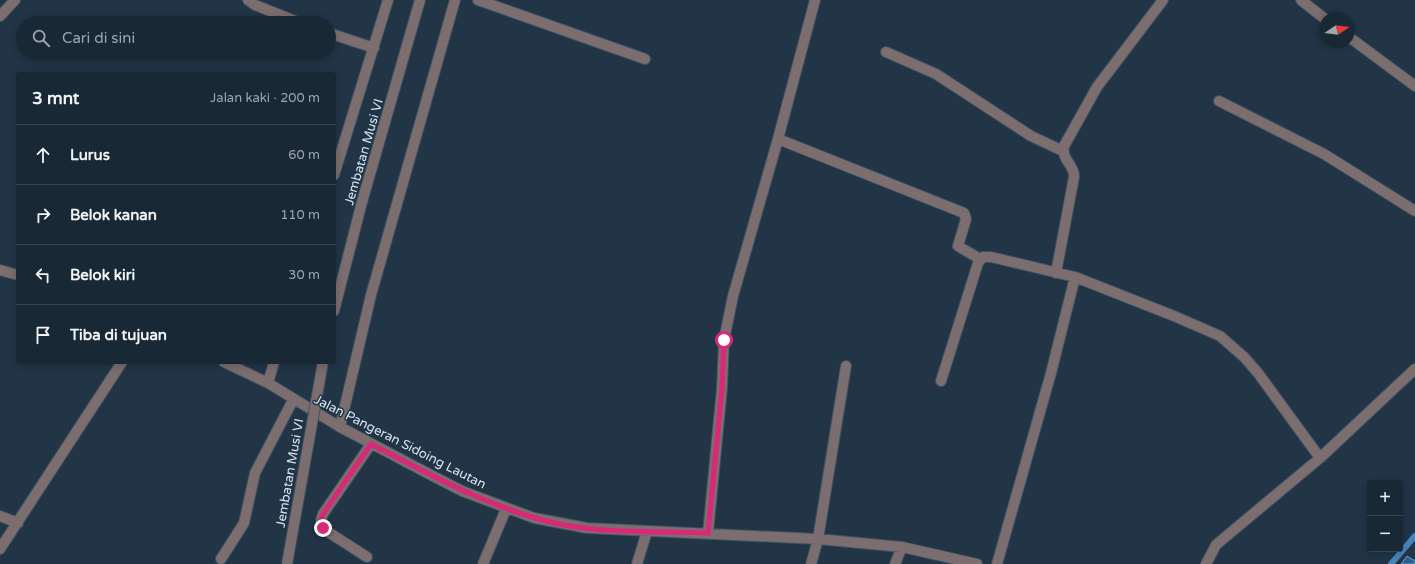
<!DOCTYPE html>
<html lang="id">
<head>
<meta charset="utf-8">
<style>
	:root { --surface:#192835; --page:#263441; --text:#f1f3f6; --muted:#9fa6ad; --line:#374450 }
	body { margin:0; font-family:"Varela Round",sans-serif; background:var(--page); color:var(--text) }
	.controls { position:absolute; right:12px; bottom:12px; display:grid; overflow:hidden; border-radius:4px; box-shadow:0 2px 10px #0003 }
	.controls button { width:36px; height:36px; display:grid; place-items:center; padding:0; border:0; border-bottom:1px solid var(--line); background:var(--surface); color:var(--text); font:20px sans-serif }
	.compass { position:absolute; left:1319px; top:12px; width:36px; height:36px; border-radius:50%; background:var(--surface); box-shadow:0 2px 10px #0003; rotate:77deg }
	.stop { position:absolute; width:12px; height:12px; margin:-9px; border:3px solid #db2777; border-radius:50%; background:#fff }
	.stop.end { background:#db2777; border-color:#fff; box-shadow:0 1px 4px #0008 }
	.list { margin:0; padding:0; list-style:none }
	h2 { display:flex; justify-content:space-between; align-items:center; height:52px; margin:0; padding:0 16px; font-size:17px }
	h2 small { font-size:13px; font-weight:400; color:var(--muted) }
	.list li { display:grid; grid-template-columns:26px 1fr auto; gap:12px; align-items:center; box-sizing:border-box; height:60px; padding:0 16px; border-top:1px solid var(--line) }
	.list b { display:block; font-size:15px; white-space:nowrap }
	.list em { font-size:13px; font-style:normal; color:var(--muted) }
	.icon { flex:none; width:22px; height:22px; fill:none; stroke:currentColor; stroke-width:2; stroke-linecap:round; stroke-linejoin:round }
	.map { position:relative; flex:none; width:1415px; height:564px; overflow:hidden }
	.search { position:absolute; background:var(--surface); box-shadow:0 2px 10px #0003; left:16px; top:16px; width:320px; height:44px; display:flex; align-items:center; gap:10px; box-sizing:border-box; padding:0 14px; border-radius:22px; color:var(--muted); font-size:15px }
	.panel { position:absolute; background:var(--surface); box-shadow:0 2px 10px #0003; left:16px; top:72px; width:320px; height:292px; border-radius:4px }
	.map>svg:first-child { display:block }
</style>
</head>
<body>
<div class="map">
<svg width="1415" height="564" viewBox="0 0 1415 564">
	<rect width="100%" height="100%" fill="#213547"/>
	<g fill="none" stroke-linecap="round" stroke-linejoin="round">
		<!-- stream -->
		<path stroke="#4885ba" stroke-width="6" d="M 1391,564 L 1415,536"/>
	</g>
	<!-- building -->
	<path fill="#246295" stroke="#8399af" d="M 1407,556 L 1415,561 L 1415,564 L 1401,564 Z"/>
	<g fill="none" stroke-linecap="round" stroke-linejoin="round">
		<!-- minor casing -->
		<g stroke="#3e5162" stroke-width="12">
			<path id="minor" d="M 248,0 L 255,5 L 300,23
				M 478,0 L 645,59
				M 1301,0 L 1325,19
				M 0,16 L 15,0
				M 329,33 L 374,48
				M 1349,37 L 1415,86
				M 886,52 L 936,74 L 1031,136 L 1063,151
				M 1219,101 L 1324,154 L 1415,211
				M 778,139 L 964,213 L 966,219 L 958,246 L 980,259
				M 334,175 L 388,0
				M 0,270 L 18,275
				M 1056,273 L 1074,177 C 1075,165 1061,160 1064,146 L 1097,87 L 1163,0
				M 334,311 L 362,202 L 420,0
				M 224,362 L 268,383 L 340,427 L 429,474 L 462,491 L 534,518 L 587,528 L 818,539 L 902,547 L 977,564
				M 941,381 L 978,263 L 983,257 L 991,257 L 1075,277 L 1174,316 L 1220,336 L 1244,357 L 1258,373 L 1320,458
				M 268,383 L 274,362
				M 340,427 L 371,295 L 455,0
				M 0,516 L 18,523
				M 708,533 L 722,388 L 724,340 L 733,296 L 778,139 L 815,0
				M 0,549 L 122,362
				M 367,557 L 325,530 L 321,520 L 323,514 L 371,444
				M 221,559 L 244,523 L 255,473 L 293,400
				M 483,564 L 506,509
				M 637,564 L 647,531
				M 811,564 L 818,539 L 846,366
				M 895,564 L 902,547
				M 997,564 L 1051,373 L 1075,277
				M 1206,564 L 1216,545 L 1223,539 L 1320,458 L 1415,369"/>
		</g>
		<!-- minor -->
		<use href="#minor" stroke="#7c6e6f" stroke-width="10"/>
		<!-- minor-bridge casing -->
		<g stroke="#3e5162" stroke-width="12" stroke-linecap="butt">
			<path id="minor-bridge" d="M 287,564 L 323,362"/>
		</g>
		<!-- minor-bridge -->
		<use href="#minor-bridge" stroke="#7c6e6f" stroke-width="10"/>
	</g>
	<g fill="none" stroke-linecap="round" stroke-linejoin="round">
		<!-- route -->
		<path stroke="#db2777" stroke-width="5" d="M 323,528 L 321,520 L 323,514 L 371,444 C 431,475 491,509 559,524 C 607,534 659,531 708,533 L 722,388 L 724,340"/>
	</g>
	<g text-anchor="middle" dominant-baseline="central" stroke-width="3" stroke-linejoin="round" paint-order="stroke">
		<!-- street labels -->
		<g font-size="13" fill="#d8e4ef" stroke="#213547">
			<text transform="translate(364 152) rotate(-74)">Jembatan Musi VI</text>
			<text transform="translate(400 442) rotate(27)">Jalan Pangeran Sidoing Lautan</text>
			<text transform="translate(290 473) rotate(-80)">Jembatan Musi VI</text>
		</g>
	</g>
</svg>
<div class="controls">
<button>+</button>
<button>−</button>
</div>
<svg class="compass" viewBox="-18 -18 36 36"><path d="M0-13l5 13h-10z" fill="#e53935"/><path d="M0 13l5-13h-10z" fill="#9fa6ad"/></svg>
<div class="stop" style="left:724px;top:340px"></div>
<div class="stop end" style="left:323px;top:528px"></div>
<div class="search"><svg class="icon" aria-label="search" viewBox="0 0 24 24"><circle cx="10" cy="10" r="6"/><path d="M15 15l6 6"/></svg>Cari di sini</div>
<section class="panel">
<h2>3 mnt<small>Jalan kaki · 200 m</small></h2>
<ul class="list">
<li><svg class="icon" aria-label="ahead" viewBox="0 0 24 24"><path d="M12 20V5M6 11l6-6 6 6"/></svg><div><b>Lurus</b></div><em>60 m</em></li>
<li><svg class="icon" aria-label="right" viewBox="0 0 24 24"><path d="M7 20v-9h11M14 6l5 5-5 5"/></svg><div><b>Belok kanan</b></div><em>110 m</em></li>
<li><svg class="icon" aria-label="left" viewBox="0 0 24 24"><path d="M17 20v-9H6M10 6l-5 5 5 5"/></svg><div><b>Belok kiri</b></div><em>30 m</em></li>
<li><svg class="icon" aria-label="arrive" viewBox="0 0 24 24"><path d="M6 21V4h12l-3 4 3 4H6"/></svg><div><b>Tiba di tujuan</b></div></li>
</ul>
</section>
</div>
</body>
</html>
